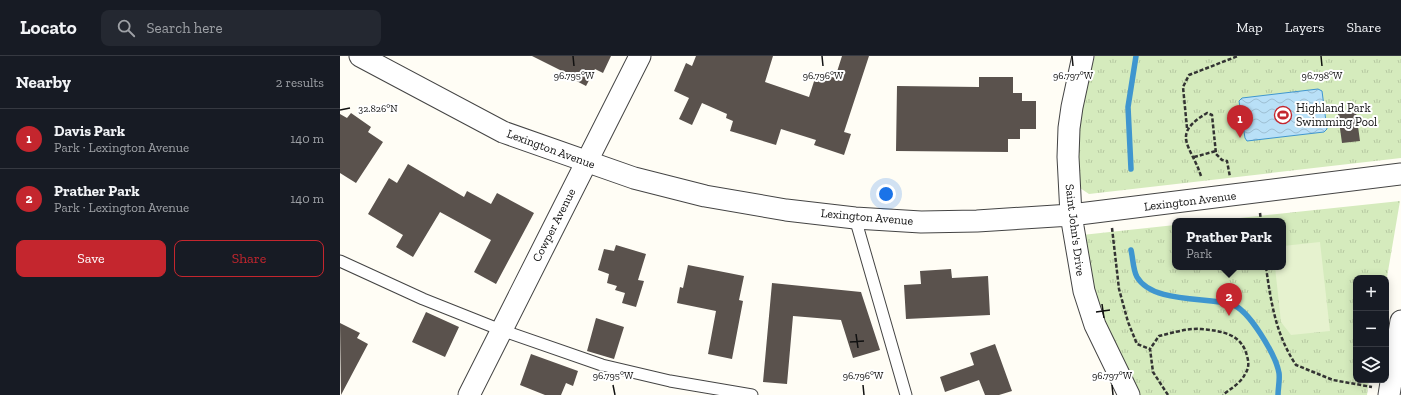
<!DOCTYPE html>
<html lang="en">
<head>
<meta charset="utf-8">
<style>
	:root { --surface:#171b24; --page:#242831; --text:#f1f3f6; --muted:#9ea1a6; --line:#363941; --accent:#c4262e }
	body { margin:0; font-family:"Zilla Slab",serif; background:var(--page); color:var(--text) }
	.controls { position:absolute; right:12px; bottom:12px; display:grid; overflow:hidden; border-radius:8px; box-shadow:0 2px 10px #0003 }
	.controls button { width:36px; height:36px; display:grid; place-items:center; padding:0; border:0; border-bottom:1px solid var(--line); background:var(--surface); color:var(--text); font:20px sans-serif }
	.you { position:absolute; left:546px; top:138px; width:14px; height:14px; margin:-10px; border:3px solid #fff; border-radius:50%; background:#1a73e8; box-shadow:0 0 0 6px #1a73e833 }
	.badge { display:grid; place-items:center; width:26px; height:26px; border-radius:50%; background:var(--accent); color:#fff; font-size:13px; font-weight:700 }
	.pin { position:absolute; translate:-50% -33px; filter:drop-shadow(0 1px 2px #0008) }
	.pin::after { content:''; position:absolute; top:21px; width:14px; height:12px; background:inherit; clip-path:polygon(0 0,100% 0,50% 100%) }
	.popup { position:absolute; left:832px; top:162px; width:114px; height:52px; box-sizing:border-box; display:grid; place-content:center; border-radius:8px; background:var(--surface); filter:drop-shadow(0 1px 3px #0005); font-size:13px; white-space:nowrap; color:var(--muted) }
	.popup b { font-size:15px; color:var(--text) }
	.popup::after { content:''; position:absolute; left:50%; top:100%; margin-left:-8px; border:8px solid transparent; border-top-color:var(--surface) }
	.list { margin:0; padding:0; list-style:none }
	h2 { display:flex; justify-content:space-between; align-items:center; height:52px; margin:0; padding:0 16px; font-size:17px }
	h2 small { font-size:13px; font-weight:400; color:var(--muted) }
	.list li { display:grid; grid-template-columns:26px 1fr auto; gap:12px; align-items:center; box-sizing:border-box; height:60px; padding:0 16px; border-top:1px solid var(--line) }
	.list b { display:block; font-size:15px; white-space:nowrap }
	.list p { margin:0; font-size:13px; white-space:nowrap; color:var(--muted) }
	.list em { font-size:13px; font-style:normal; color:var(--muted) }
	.actions { display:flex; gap:8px; padding:12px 16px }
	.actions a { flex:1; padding:9px 0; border:1px solid var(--accent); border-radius:8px; text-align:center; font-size:14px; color:var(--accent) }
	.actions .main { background:var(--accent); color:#fff }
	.icon { flex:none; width:22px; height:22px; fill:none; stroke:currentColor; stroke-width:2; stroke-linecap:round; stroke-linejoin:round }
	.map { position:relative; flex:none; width:1061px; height:339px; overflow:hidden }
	header { display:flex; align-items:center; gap:24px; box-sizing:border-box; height:56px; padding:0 20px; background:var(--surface); border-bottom:1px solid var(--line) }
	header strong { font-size:19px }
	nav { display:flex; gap:22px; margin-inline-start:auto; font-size:14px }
	.search { width:280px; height:36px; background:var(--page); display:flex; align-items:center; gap:10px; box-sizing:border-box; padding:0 14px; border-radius:8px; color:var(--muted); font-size:15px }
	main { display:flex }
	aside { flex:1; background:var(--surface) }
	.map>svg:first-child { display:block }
</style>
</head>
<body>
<header>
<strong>Locato</strong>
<div class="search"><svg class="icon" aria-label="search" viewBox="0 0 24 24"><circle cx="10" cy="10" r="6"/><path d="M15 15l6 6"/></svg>Search here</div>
<nav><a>Map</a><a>Layers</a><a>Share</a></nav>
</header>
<main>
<aside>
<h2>Nearby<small>2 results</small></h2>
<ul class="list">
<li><span class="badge">1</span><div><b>Davis Park</b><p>Park · Lexington Avenue</p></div><em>140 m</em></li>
<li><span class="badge">2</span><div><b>Prather Park</b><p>Park · Lexington Avenue</p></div><em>140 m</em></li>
</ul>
<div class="actions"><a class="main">Save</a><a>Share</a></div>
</aside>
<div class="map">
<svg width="1061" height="339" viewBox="0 0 1061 339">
	<defs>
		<pattern id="park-tufts" width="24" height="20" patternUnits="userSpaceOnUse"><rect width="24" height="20" fill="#d5ebbd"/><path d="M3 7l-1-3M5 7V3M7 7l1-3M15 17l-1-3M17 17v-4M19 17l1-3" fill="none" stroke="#b6c8a1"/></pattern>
		<pattern id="water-waves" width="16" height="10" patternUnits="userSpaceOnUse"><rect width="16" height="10" fill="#b9e0f7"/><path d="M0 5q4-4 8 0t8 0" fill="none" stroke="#9ebfd3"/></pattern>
	</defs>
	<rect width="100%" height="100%" fill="#fffdf5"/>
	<!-- park -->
	<path fill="url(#park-tufts)" d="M 755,0 L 1061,0 L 1061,102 L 749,138 L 740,132 C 739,122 737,111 736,101 C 736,68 745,31 755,0 Z
		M 1060,145 L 1046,227 L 1046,222 L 1016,222 L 1016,324 L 1029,324 L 1027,339 L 800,339 L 773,288 L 751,233 L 742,179 L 835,169 L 835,211 L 943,211 L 943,165 L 872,165 Z"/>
	<!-- pitch -->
	<path fill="#e6f2cf" d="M 980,186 L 990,275 L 951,279 L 941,266 L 935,211 L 943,211 L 943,190 Z"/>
	<!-- water -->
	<path fill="url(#water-waves)" stroke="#3f96cf" d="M 978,33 L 982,35 L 987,73 L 984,76 L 907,85 L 905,82 L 899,45 L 902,42 Z"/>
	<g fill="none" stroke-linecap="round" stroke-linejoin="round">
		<!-- stream -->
		<path stroke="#3f96cf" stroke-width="5.5" d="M 791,113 L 788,51 L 796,0
			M 791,194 C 793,202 793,214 797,221 C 812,247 865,241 891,248 C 909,253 936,300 939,317 C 940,324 938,332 938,339"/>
	</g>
	<!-- building -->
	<path fill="#5a524d" d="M 192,0 L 271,0 L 263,17 L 255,13 L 246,30 L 225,19 L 226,17 Z
		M 356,0 L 433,0 L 425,26 L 469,41 L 477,16 L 495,22 L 502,0 L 529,0 L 504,76 L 511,78 L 504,99 L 474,89 L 476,84 L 441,73 L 436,89 L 390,75 L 393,65 L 386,62 L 387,58 L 362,47 L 352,69 L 339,63 L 349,42 L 334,35 L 346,7 L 352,10 Z
		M 639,21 L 673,21 L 673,37 L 682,37 L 682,45 L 696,45 L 696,73 L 680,73 L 680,83 L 668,83 L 668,96 L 556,95 L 557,30 L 639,31 Z
		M 1016,56 L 1020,85 L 1002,87 L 998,58 Z
		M 11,57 L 31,71 L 28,76 L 43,86 L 16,127 L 0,117 L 0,58 L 7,62 Z
		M 68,108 L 124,141 L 127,135 L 151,148 L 157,137 L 194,157 L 156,228 L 134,216 L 151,184 L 100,156 L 73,201 L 56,191 L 63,179 L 28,158 L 49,122 L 57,127 Z
		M 276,189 L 306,198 L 298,224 L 304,225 L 296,251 L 282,247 L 285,237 L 275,234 L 277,230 L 267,227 L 269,218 L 258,214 L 264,193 L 274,195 Z
		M 348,209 L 404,220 L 399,244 L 403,245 L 392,303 L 368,298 L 376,255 L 337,247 L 340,231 L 343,232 Z
		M 611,213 L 612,222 L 648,220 L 650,259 L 566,263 L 564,229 L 581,228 L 580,215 Z
		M 432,227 L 521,236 L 540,294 L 513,302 L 501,264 L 453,260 L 447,328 L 423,326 Z
		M 86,256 L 119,271 L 105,301 L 72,286 Z
		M 256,262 L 284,271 L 274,303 L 247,295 Z
		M 0,267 L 20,277 L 17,282 L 28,288 L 1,339 Z
		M 655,288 L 672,335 L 659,339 L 645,339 L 639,324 L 605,336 L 600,321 L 634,309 L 630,297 Z
		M 191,298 L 238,315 L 233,330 L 226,327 L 221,339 L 205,339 L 180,329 Z"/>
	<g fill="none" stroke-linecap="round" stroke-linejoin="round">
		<!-- service casing -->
		<g stroke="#444" stroke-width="13">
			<path id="service" d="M 515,162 L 566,339
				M 0,205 L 83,243 L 161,274 L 262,309 L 330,325 L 412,339"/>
		</g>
		<!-- minor casing -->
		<g stroke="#444" stroke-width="23">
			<path id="minor" d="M 20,0 L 163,76 L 294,122 L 365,140 L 446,154 L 515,162 L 581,166 L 637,165 L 731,159 L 1061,118
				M 743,0 L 732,51 L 729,72 L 728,101 L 731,159 L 744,235 L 755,269 L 789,339
				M 129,339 L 300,0
				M 1049,339 L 1061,265"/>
		</g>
		<!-- path -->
		<path stroke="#333" stroke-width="2.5" stroke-dasharray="4 2" stroke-linecap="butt" d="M 847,72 L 843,31 L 849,19 L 898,0
			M 854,101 L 876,95
			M 861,120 C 851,89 830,79 867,57 L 872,59 L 876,98 L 882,104 L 887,105 L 890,121
			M 920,157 L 921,165
			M 772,172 L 779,233 L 788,266 L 797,288 L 810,293
			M 926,211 C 931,247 936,279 956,309 L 993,324 L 1032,331
			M 828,339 L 813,316 L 810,293 L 819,280 C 832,277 847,272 861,273 C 882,275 902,278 907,300 C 909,307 909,312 905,318 C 901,327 890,333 883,339"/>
		<!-- service -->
		<use href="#service" stroke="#fff" stroke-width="11"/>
		<!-- minor -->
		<use href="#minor" stroke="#fff" stroke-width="21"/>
	</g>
	<!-- ticks -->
	<path fill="none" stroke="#111" stroke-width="1.5" d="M 233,0 L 234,10M 482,0 L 483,10M 732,0 L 733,10M 981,0 L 982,10M 0,54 L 10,52M 762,248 L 764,262M 756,256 L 770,254M 516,278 L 518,292M 510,286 L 524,285M 273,329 L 275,339M 523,329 L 524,339M 772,329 L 773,339"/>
	<!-- icons -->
	<defs>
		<g id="stadium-ring" transform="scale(0.9)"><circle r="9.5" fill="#fff" stroke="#c4262e" stroke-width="1.5"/><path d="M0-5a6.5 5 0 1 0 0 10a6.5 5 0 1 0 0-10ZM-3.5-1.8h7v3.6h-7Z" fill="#c4262e"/></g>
	</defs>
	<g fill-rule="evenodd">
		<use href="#stadium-ring" x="943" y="59"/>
	</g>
	<g text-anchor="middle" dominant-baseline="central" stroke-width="4" stroke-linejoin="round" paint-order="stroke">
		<!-- poi labels -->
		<g font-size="12" fill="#111" stroke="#fff" text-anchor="start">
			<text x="956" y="52">Highland Park<tspan x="956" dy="14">Swimming Pool</tspan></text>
		</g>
		<!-- street labels -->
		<g font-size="12" fill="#111" stroke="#fff">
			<text transform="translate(211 93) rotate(20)">Lexington Avenue</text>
			<text transform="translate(850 145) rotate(-7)">Lexington Avenue</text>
			<text transform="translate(527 161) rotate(5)">Lexington Avenue</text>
			<text transform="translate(214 169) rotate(-63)">Cowper Avenue</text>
			<text transform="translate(735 174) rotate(83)">Saint John's Drive</text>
		</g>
	</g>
	<g font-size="10" text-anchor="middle" fill="#111" stroke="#fff" stroke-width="4" stroke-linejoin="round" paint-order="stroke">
		<text x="234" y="23">96.795°W</text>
		<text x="483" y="23">96.796°W</text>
		<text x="733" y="23">96.797°W</text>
		<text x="982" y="23">96.798°W</text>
		<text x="38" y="56">32.826°N</text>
		<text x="273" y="323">96.795°W</text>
		<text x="523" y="323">96.796°W</text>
		<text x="772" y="323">96.797°W</text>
	</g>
</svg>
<div class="controls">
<button>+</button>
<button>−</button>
<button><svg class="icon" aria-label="layers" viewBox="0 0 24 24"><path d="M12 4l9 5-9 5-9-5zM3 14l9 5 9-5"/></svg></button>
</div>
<div class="you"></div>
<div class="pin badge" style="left:900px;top:82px">1</div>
<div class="pin badge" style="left:889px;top:260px">2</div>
<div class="popup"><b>Prather Park</b>Park</div>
</div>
</main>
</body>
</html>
